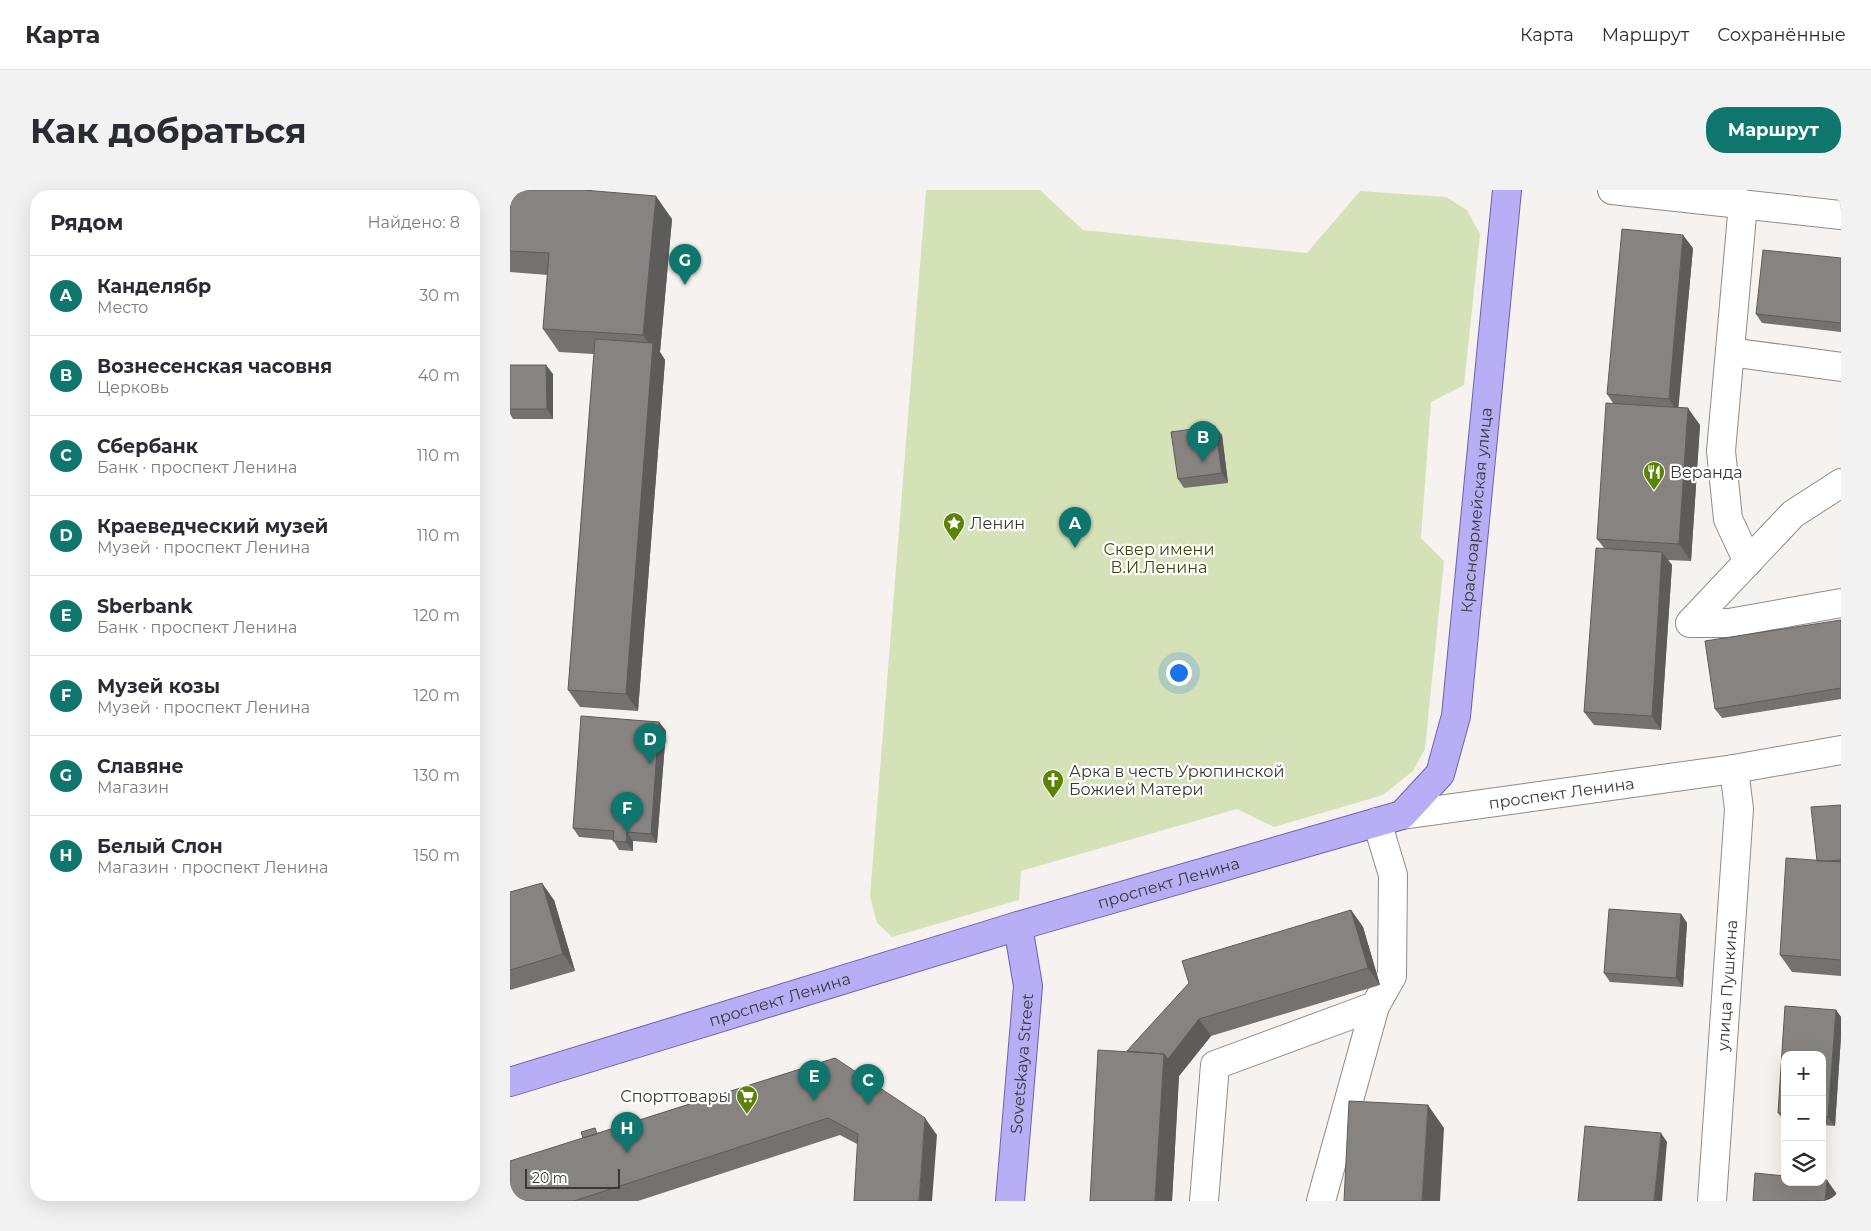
<!DOCTYPE html>
<html lang="ru">
<head>
<meta charset="utf-8">
<style>
	:root { --surface:#fff; --page:#f2f2f3; --text:#2b2b33; --muted:#7c7c81; --line:#e1e1e2; --accent:#0f766e }
	body { margin:0; font-family:Montserrat,sans-serif; background:var(--page); color:var(--text) }
	.controls { position:absolute; right:15px; bottom:15px; display:grid; overflow:hidden; border-radius:10px; box-shadow:0 5px 20px #0002 }
	.controls button { width:45px; height:45px; display:grid; place-items:center; padding:0; border:0; border-bottom:1px solid var(--line); background:var(--surface); color:var(--text); font:25px sans-serif }
	.scale { position:absolute; left:15px; bottom:12px; width:95px; box-sizing:border-box; padding-left:5px; border:2px solid #3a3837; border-top:0; font-size:14px; line-height:18px; white-space:nowrap; color:#3a3837; -webkit-text-stroke:4px #fff; paint-order:stroke }
	.you { position:absolute; left:668px; top:482px; width:18px; height:18px; margin:-12px; border:4px solid #fff; border-radius:50%; background:#1a73e8; box-shadow:0 0 0 8px #1a73e833 }
	.badge { display:grid; place-items:center; width:32px; height:32px; border-radius:50%; background:var(--accent); color:#fff; font-size:16px; font-weight:700 }
	.pin { position:absolute; translate:-50% -41px; filter:drop-shadow(0 1px 2px #0008) }
	.pin::after { content:''; position:absolute; top:26px; width:18px; height:15px; background:inherit; clip-path:polygon(0 0,100% 0,50% 100%) }
	.list { margin:0; padding:0; list-style:none }
	h2 { display:flex; justify-content:space-between; align-items:center; height:65px; margin:0; padding:0 20px; font-size:21px }
	h2 small { font-size:16px; font-weight:400; color:var(--muted) }
	.list li { display:grid; grid-template-columns:32px 1fr auto; gap:15px; align-items:center; box-sizing:border-box; height:80px; padding:0 20px; border-top:1px solid var(--line) }
	.list b { display:block; font-size:19px; white-space:nowrap }
	.list p { margin:0; font-size:16px; white-space:nowrap; color:var(--muted) }
	.list em { font-size:16px; font-style:normal; color:var(--muted) }
	.icon { flex:none; width:28px; height:28px; fill:none; stroke:currentColor; stroke-width:2; stroke-linecap:round; stroke-linejoin:round }
	.map { position:relative; flex:none; width:1331px; height:1011px; overflow:hidden; border-radius:20px }
	header { display:flex; align-items:center; gap:30px; box-sizing:border-box; height:70px; padding:0 25px; background:var(--surface); border-bottom:1px solid var(--line) }
	header strong { font-size:24px }
	nav { display:flex; gap:28px; margin-inline-start:auto; font-size:18px }
	.intro { display:flex; align-items:center; justify-content:space-between; box-sizing:border-box; height:120px; padding:0 30px }
	h1 { margin:0; font-size:35px }
	.button { padding:12px 22px; border-radius:20px; background:var(--accent); color:#fff; font-size:18px; font-weight:700 }
	main { display:flex; gap:30px; padding:0 30px }
	aside { flex:1; background:var(--surface); border-radius:20px; box-shadow:0 5px 20px #0002 }
	.map>svg:first-child { display:block }
</style>
</head>
<body>
<header>
<strong>Карта</strong>
<nav><a>Карта</a><a>Маршрут</a><a>Сохранённые</a></nav>
</header>
<div class="intro"><h1>Как добраться</h1><a class="button">Маршрут</a></div>
<main>
<aside>
<h2>Рядом<small>Найдено: 8</small></h2>
<ul class="list">
<li><span class="badge">A</span><div><b>Канделябр</b><p>Место</p></div><em>30 m</em></li>
<li><span class="badge">B</span><div><b>Вознесенская часовня</b><p>Церковь</p></div><em>40 m</em></li>
<li><span class="badge">C</span><div><b>Сбербанк</b><p>Банк · проспект Ленина</p></div><em>110 m</em></li>
<li><span class="badge">D</span><div><b>Краеведческий музей</b><p>Музей · проспект Ленина</p></div><em>110 m</em></li>
<li><span class="badge">E</span><div><b>Sberbank</b><p>Банк · проспект Ленина</p></div><em>120 m</em></li>
<li><span class="badge">F</span><div><b>Музей козы</b><p>Музей · проспект Ленина</p></div><em>120 m</em></li>
<li><span class="badge">G</span><div><b>Славяне</b><p>Магазин</p></div><em>130 m</em></li>
<li><span class="badge">H</span><div><b>Белый Слон</b><p>Магазин · проспект Ленина</p></div><em>150 m</em></li>
</ul>
</aside>
<div class="map">
<svg width="1331" height="1011" viewBox="0 0 1331 1011">
	<rect width="100%" height="100%" fill="#f6f2ef"/>
	<!-- green -->
	<path fill="#d5e2b8" d="M 416,0 L 530,0 L 573,40 L 797,63 L 850,1 L 936,7 L 957,20 L 970,44 L 954,195 L 921,212 L 911,348 L 934,371 L 915,559 L 903,581 L 873,605 L 764,637 L 727,619 L 511,681 L 509,710 L 382,747 L 367,733 L 360,706 Z"/>
	<g fill="none" stroke-linecap="round" stroke-linejoin="round">
		<!-- minor casing -->
		<g stroke="#8f8b89" stroke-width="30">
			<g id="minor">
				<path d="M 1102,0 L 1331,25"/>
				<path d="M 1233,14 L 1211,261 L 1218,329 L 1238,372"/>
				<path d="M 1220,162 L 1331,177"/>
				<path d="M 1331,293 L 1283,324 L 1180,433 L 1219,433 L 1331,413"/>
				<path id="s1" d="M 892,625 L 1224,579 L 1331,560"/>
				<path d="M 694,1011 L 705,875 L 865,816 L 882,786 L 883,685 L 867,632"/>
				<path d="M 811,1011 L 865,816"/>
				<path id="s2" d="M 1202,1011 L 1229,619 L 1224,579"/>
			</g>
		</g>
		<!-- major casing -->
		<g stroke="#6c62ae" stroke-width="30">
			<g id="major">
				<path id="s3" d="M 0,892 L 508,736 L 892,625 L 930,584 L 946,526 L 997,0"/>
				<path id="s4" d="M 500,1011 L 518,796 L 508,736"/>
			</g>
		</g>
		<!-- minor -->
		<use href="#minor" stroke="#fff" stroke-width="28"/>
		<!-- major -->
		<use href="#major" stroke="#b7aef5" stroke-width="28"/>
	</g>
	<!-- wall -->
	<path fill="#74716e" d="M 0,0 L 162,29 L 150,162 L 155,170 L 128,521 L 70,517 L 58,500 L 84,164 L 49,162 L 33,139 L 38,85 L 0,82 Z
		M 1183,58 L 1168,217 L 1190,235 L 1181,371 L 1158,370 L 1162,375 L 1151,540 L 1084,535 L 1074,522 L 1094,358 L 1087,349 L 1103,213 L 1097,204 Z
		M 1331,68 L 1331,142 L 1252,133 L 1246,124 Z
		M 0,175 L 43,184 L 43,229 L 3,229 L 0,224 Z
		M 712,245 L 718,293 L 674,298 L 668,289 Z
		M 1331,430 L 1331,509 L 1212,528 L 1205,519 Z
		M 149,532 L 156,541 L 147,653 L 123,651 L 123,661 L 109,660 L 103,650 L 69,647 L 63,638 Z
		M 1331,615 L 1331,786 L 1282,782 L 1270,765 L 1307,671 Z
		M 0,702 L 44,710 L 65,781 L 0,800 Z
		M 841,720 L 853,737 L 870,795 L 701,846 L 669,886 L 662,1011 L 580,1011 L 617,861 Z
		M 1171,724 L 1177,733 L 1173,797 L 1100,792 L 1094,783 Z
		M 1275,816 L 1326,820 L 1331,827 L 1331,846 L 1325,936 L 1312,935 L 1312,865 L 1275,865 L 1275,932 L 1268,923 Z
		M 325,868 L 427,945 L 347,954 L 330,945 L 128,1011 L 0,1011 L 88,943 Z"/>
	<!-- shaded-wall -->
	<path fill="#5e5c5a" d="M 146,6 L 162,29 L 150,162 L 155,170 L 128,521 L 116,504 L 142,158 L 133,145 Z
		M 1173,45 L 1183,58 L 1168,223 L 1159,209 Z
		M 36,175 L 43,184 L 43,229 L 37,219 Z
		M 1178,218 L 1190,235 L 1181,371 L 1169,354 Z
		M 705,236 L 712,245 L 718,293 L 712,283 Z
		M 1152,362 L 1162,375 L 1151,540 L 1142,526 Z
		M 149,532 L 156,541 L 147,653 L 141,644 Z
		M 117,642 L 123,651 L 123,661 L 116,652 Z
		M 32,693 L 44,710 L 65,781 L 53,764 Z
		M 841,720 L 853,737 L 870,795 L 858,778 Z
		M 1171,724 L 1177,733 L 1173,797 L 1166,788 Z
		M 1326,820 L 1331,827 L 1331,846 L 1325,936 L 1318,927 Z
		M 689,829 L 701,846 L 669,886 L 662,1011 L 645,1011 L 654,864 Z
		M 918,915 L 934,938 L 930,1011 L 912,1011 Z
		M 415,928 L 427,945 L 422,1011 L 409,1011 Z
		M 1151,943 L 1157,952 L 1152,1011 L 1144,1011 Z
		M 1317,990 L 1329,1007 L 1329,1011 L 1315,1011 Z"/>
	<!-- building -->
	<path fill="#878380" stroke="#5e5c5a" d="M 0,0 L 73,0 L 146,6 L 133,145 L 33,139 L 39,63 L 0,61 Z
		M 1112,39 L 1173,45 L 1159,209 L 1097,204 Z
		M 1253,60 L 1331,68 L 1331,133 L 1246,124 Z
		M 85,149 L 143,153 L 116,504 L 58,500 Z
		M 0,175 L 36,175 L 37,219 L 0,219 Z
		M 1096,213 L 1178,218 L 1169,354 L 1087,349 Z
		M 705,236 L 712,283 L 668,289 L 661,242 Z
		M 1086,358 L 1152,362 L 1142,526 L 1074,522 Z
		M 1331,430 L 1331,498 L 1205,519 L 1195,451 Z
		M 71,526 L 149,532 L 141,644 L 117,642 L 116,652 L 103,651 L 104,641 L 63,638 Z
		M 1331,615 L 1331,670 L 1318,671 L 1307,671 L 1301,617 Z
		M 1276,668 L 1331,672 L 1331,770 L 1270,765 Z
		M 32,693 L 53,764 L 0,780 L 0,702 Z
		M 1099,719 L 1171,724 L 1166,788 L 1094,783 Z
		M 841,720 L 858,778 L 689,829 L 658,869 L 654,864 L 617,861 L 679,793 L 672,771 Z
		M 1275,816 L 1326,820 L 1318,927 L 1312,926 L 1312,865 L 1275,865 L 1275,923 L 1268,923 Z
		M 588,860 L 654,864 L 645,1011 L 580,1011 Z
		M 325,868 L 415,928 L 409,1011 L 344,1011 L 348,944 L 318,928 L 64,1011 L 0,1011 L 0,971 Z
		M 839,911 L 918,915 L 912,1011 L 834,1011 Z
		M 1075,936 L 1151,943 L 1144,1011 L 1068,1011 Z
		M 85,938 L 87,944 L 73,948 L 71,942 Z
		M 1245,983 L 1275,986 L 1275,992 L 1312,992 L 1312,990 L 1317,990 L 1315,1011 L 1243,1011 Z"/>
	<!-- icons -->
	<defs>
		<g id="restaurant-pin" transform="scale(1.125)"><path d="M0 17L-7.5 6A9.5 9.5 0 1 1 7.5 6Z" fill="#5b8307" stroke="#fff"/><path d="M-5-6h1v4h1v-4h1v4h1v-4h1v5L-1.5 .5V6h-2V.5L-5-1ZM5-6V6H3V1.5H1.5Q1.5-4 5-6Z" fill="#fff"/></g>
		<g id="sight-pin" transform="scale(1.125)"><path d="M0 17L-7.5 6A9.5 9.5 0 1 1 7.5 6Z" fill="#5b8307" stroke="#fff"/><path d="M0-6L1.8-2.2L6-1.7L2.9 1.2L3.7 5.4L0 3.3L-3.7 5.4L-2.9 1.2L-6-1.7L-1.8-2.2Z" fill="#fff"/></g>
		<g id="church-pin" transform="scale(1.125)"><path d="M0 17L-7.5 6A9.5 9.5 0 1 1 7.5 6Z" fill="#5b8307" stroke="#fff"/><path d="M-1.2-6h2.4v3.5h3.3v2.4h-3.3V6h-2.4V-.1h-3.3v-2.4h3.3Z" fill="#fff"/></g>
		<g id="supermarket-pin" transform="scale(1.125)"><path d="M0 17L-7.5 6A9.5 9.5 0 1 1 7.5 6Z" fill="#5b8307" stroke="#fff"/><path d="M-6-5.5h2.5l.6 2H6L4.5 2H-2.5L-4.4-4H-6ZM-1.5 3.2a1.3 1.3 0 1 0 .1 0ZM3 3.2a1.3 1.3 0 1 0 .1 0Z" fill="#fff"/></g>
	</defs>
	<g fill-rule="evenodd">
		<use href="#restaurant-pin" x="1144" y="282"/>
		<use href="#sight-pin" x="444" y="333"/>
		<use href="#church-pin" x="543" y="590"/>
		<use href="#supermarket-pin" x="237" y="906"/>
	</g>
	<g text-anchor="middle" dominant-baseline="central" stroke-width="4.5" stroke-linejoin="round" paint-order="stroke">
		<!-- poi labels -->
		<g font-size="16" fill="#3a3837" stroke="#fff" text-anchor="start">
			<text x="1160" y="282">Веранда</text>
			<text x="460" y="333">Ленин</text>
			<text x="559" y="581">Арка в честь Урюпинской<tspan x="559" dy="18">Божией Матери</tspan></text>
			<text x="221" y="906" text-anchor="end">Спорттовары</text>
		</g>
		<!-- street labels -->
		<g font-size="16" fill="#3a3837" stroke="#fff">
			<text stroke="none"><textPath href="#s3" startOffset="1254">Красноармейская улица</textPath></text>
			<text stroke="none"><textPath href="#s1" startOffset="161">проспект Ленина</textPath></text>
			<text stroke="none"><textPath href="#s3" startOffset="688">проспект Ленина</textPath></text>
			<text stroke="none"><textPath href="#s2" startOffset="216">улица Пушкина</textPath></text>
			<text stroke="none"><textPath href="#s3" startOffset="282">проспект Ленина</textPath></text>
			<text stroke="none"><textPath href="#s4" startOffset="138">Sovetskaya Street</textPath></text>
		</g>
		<!-- park labels -->
		<g font-size="16" fill="#3a4906" stroke="#fff">
			<text x="649" y="359">Сквер имени<tspan x="649" dy="18">В.И.Ленина</tspan></text>
		</g>
	</g>
</svg>
<div class="controls">
<button>+</button>
<button>−</button>
<button><svg class="icon" aria-label="layers" viewBox="0 0 24 24"><path d="M12 4l9 5-9 5-9-5zM3 14l9 5 9-5"/></svg></button>
</div>
<div class="scale">20 m</div>
<div class="you"></div>
<div class="pin badge" style="left:565px;top:358px">A</div>
<div class="pin badge" style="left:693px;top:272px">B</div>
<div class="pin badge" style="left:358px;top:915px">C</div>
<div class="pin badge" style="left:140px;top:574px">D</div>
<div class="pin badge" style="left:304px;top:911px">E</div>
<div class="pin badge" style="left:117px;top:643px">F</div>
<div class="pin badge" style="left:175px;top:95px">G</div>
<div class="pin badge" style="left:117px;top:963px">H</div>
</div>
</main>
</body>
</html>
